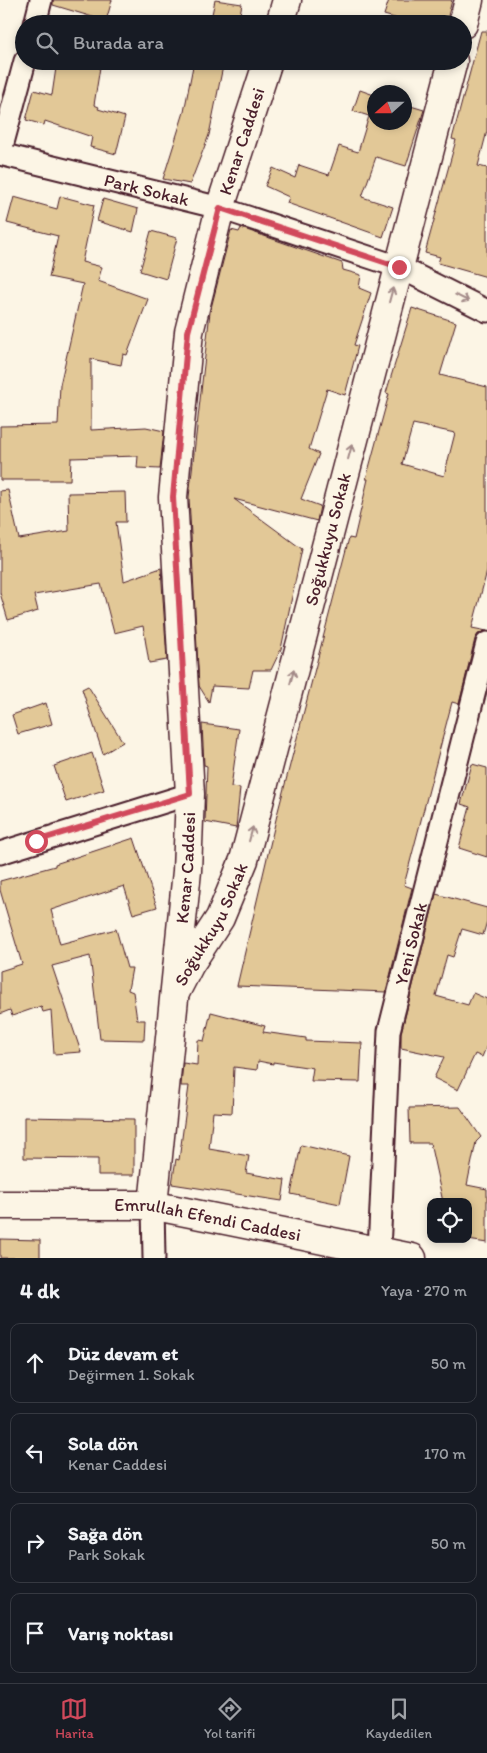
<!DOCTYPE html>
<html lang="tr">
<head>
<meta charset="utf-8">
<style>
	:root { --surface:#171b24; --page:#242831; --text:#f1f3f6; --muted:#9ea1a6; --line:#363941; --accent:#d1495b }
	body { margin:0; font-family:Itim,sans-serif; background:var(--page); color:var(--text) }
	.controls { position:absolute; right:15px; bottom:15px; display:grid; overflow:hidden; border-radius:10px; box-shadow:0 2px 8px #0003 }
	.controls button { width:45px; height:45px; display:grid; place-items:center; padding:0; border:0; border-bottom:1px solid var(--line); background:var(--surface); color:var(--text); font:25px sans-serif }
	.compass { position:absolute; left:367px; top:85px; width:45px; height:45px; border-radius:50%; background:var(--surface); box-shadow:0 2px 8px #0003; rotate:249deg }
	.stop { position:absolute; width:15px; height:15px; margin:-11px; border:4px solid #d1495b; border-radius:50%; background:#fff }
	.stop.end { background:#d1495b; border-color:#fff; box-shadow:0 1px 5px #0008 }
	.list { margin:0; padding:0; list-style:none }
	h2 { display:flex; justify-content:space-between; align-items:center; height:65px; margin:0; padding:0 20px; font-size:21px }
	h2 small { font-size:16px; font-weight:400; color:var(--muted) }
	.list li { display:grid; grid-template-columns:32px 1fr auto; gap:15px; align-items:center; box-sizing:border-box; height:80px; margin:0 10px 10px; padding:0 10px; border:1px solid var(--line); border-radius:10px }
	.list b { display:block; font-size:19px; white-space:nowrap }
	.list p { margin:0; font-size:16px; white-space:nowrap; color:var(--muted) }
	.list em { font-size:16px; font-style:normal; color:var(--muted) }
	.icon { flex:none; width:28px; height:28px; fill:none; stroke:currentColor; stroke-width:2; stroke-linecap:round; stroke-linejoin:round }
	.map { position:relative; flex:none; width:487px; height:1258px; overflow:hidden }
	.search { position:absolute; background:var(--surface); box-shadow:0 2px 8px #0003; left:15px; right:15px; top:15px; height:55px; display:flex; align-items:center; gap:12px; box-sizing:border-box; padding:0 18px; border-radius:28px; color:var(--muted); font-size:19px }
	.sheet { height:425px; background:var(--surface) }
	nav { display:flex; justify-content:space-around; align-items:center; box-sizing:border-box; height:70px; border-top:1px solid var(--line); background:var(--surface); font-size:14px; color:var(--muted) }
	nav a { display:grid; justify-items:center; gap:2px }
	nav .on { color:var(--accent) }
	.map>svg:first-child { display:block }
</style>
</head>
<body>
<div class="map">
<svg width="487" height="1258" viewBox="0 0 487 1258">
	<rect width="100%" height="100%" fill="#fcf5e5"/>
	<filter id="ink" filterUnits="userSpaceOnUse"><feTurbulence type="fractalNoise" baseFrequency=".02" numOctaves="2"/><feDisplacementMap in="SourceGraphic" scale="10" xChannelSelector="R" yChannelSelector="G"/><feConvolveMatrix kernelMatrix="1 2 1 2 8 2 1 2 1" color-interpolation-filters="sRGB"/></filter>
	<g filter="url(#ink)">
		<!-- building -->
		<path fill="#e2c897" stroke="#4a1f2b" fill-rule="evenodd" d="M 53,0 L 112,0 L 106,21 L 53,5 Z
			M 215,0 L 242,4 L 238,24 L 210,24 Z
			M 389,0 L 452,0 L 446,24 L 416,24 L 384,15 Z
			M 481,31 L 487,31 L 487,131 L 478,166 L 487,168 L 487,277 L 438,263 L 440,257 L 425,253 L 456,140 L 452,139 Z
			M 57,61 L 101,61 L 94,105 L 99,107 L 98,109 L 125,117 L 116,154 L 90,147 L 92,137 L 45,121 L 44,125 L 26,120 L 34,90 L 52,95 Z
			M 194,61 L 224,61 L 209,135 L 190,184 L 163,179 L 184,112 Z
			M 360,90 L 374,95 L 374,122 L 404,122 L 404,104 L 424,110 L 406,166 L 376,157 L 362,197 L 393,207 L 383,237 L 287,203 L 289,197 L 265,186 L 273,168 L 295,178 L 299,165 L 329,175 L 339,146 L 358,152 L 369,116 L 353,111 Z
			M 60,196 L 94,205 L 82,262 L 102,267 L 98,281 L 148,299 L 127,355 L 123,354 L 121,365 L 91,359 L 91,430 L 146,427 L 164,431 L 160,469 L 137,468 L 138,456 L 71,458 L 70,480 L 0,480 L 0,426 L 58,425 L 60,385 L 83,284 L 49,277 L 58,236 L 7,223 L 14,197 L 57,209 Z
			M 103,199 L 138,209 L 133,232 L 97,221 Z
			M 241,228 L 342,263 L 343,270 L 361,275 L 359,288 L 371,293 L 354,345 L 358,346 L 345,395 L 327,389 L 309,449 L 319,454 L 301,499 L 320,506 L 317,521 L 234,499 L 302,549 L 281,649 L 271,670 L 253,670 L 249,688 L 212,686 L 209,702 L 199,686 L 189,497 L 210,312 L 231,230 L 239,232 Z
			M 151,231 L 177,238 L 166,279 L 140,271 Z
			M 412,308 L 456,322 L 440,375 L 487,387 L 487,571 L 472,628 L 487,631 L 478,634 L 475,639 L 459,704 L 452,702 L 404,885 L 412,888 L 386,992 L 237,986 L 277,815 L 349,538 L 354,539 L 368,479 L 366,479 L 389,394 L 386,393 ZM 413,424 L 455,433 L 444,476 L 402,464 Z
			M 8,490 L 19,539 L 69,531 L 68,493 L 125,492 L 126,522 L 116,522 L 124,581 L 161,568 L 167,660 L 149,663 L 143,626 L 114,633 L 101,584 L 34,595 L 38,611 L 8,620 L 0,593 L 0,491 Z
			M 88,686 L 123,742 L 103,754 L 82,689 Z
			M 46,703 L 52,724 L 18,734 L 12,715 Z
			M 202,724 L 239,729 L 231,787 L 240,788 L 236,828 L 205,822 L 207,766 L 204,765 Z
			M 92,753 L 104,790 L 66,802 L 54,766 Z
			M 472,764 L 487,768 L 487,857 L 459,848 L 470,807 L 461,804 Z
			M 134,838 L 157,907 L 133,914 L 124,886 L 51,910 L 60,944 L 116,929 L 127,968 L 132,968 L 128,990 L 133,992 L 137,1020 L 145,1020 L 144,1040 L 100,1039 L 90,956 L 52,966 L 81,1052 L 54,1054 L 51,1010 L 43,1012 L 41,1006 L 12,1016 L 10,1010 L 0,1014 L 0,971 L 22,964 L 0,890 L 0,881 L 55,866 L 55,864 Z
			M 436,894 L 487,908 L 487,921 L 483,935 L 462,929 L 453,957 L 447,955 L 436,996 L 468,1005 L 473,993 L 487,999 L 487,1045 L 482,1057 L 475,1054 L 458,1090 L 434,1078 L 444,1057 L 401,1048 L 401,1033 Z
			M 211,1012 L 265,1026 L 263,1032 L 306,1038 L 306,1041 L 362,1043 L 360,1082 L 311,1081 L 313,1068 L 273,1062 L 273,1064 L 258,1061 L 257,1070 L 234,1067 L 232,1113 L 213,1112 L 209,1149 L 249,1156 L 246,1173 L 285,1180 L 282,1201 L 172,1184 L 176,1159 L 179,1160 L 189,1086 L 181,1086 L 183,1063 L 197,1065 L 198,1040 L 204,1041 Z
			M 460,1107 L 481,1137 L 476,1142 L 467,1185 L 487,1189 L 487,1243 L 468,1240 L 468,1202 L 443,1202 L 430,1143 L 410,1143 L 409,1108 Z
			M 24,1117 L 134,1119 L 134,1175 L 98,1175 L 98,1159 L 24,1158 Z
			M 301,1145 L 349,1156 L 340,1204 L 291,1194 Z
			M 0,1239 L 40,1240 L 40,1258 L 0,1258 Z"/>
		<g fill="none" stroke-linecap="round" stroke-linejoin="round">
			<!-- minor casing -->
			<g stroke="#4a1f2b" stroke-width="25">
				<g id="minor">
					<path d="M 35,24 L 41,0"/>
					<path id="s1" d="M 0,154 L 220,208 L 399,267 L 487,311"/>
					<path d="M 0,154 L 25,61"/>
					<path d="M 0,853 L 190,794"/>
					<path d="M 153,1205 L 154,1258"/>
					<path id="s2" d="M 379,1251 L 389,1031 L 487,643"/>
				</g>
			</g>
			<!-- tertiary casing -->
			<g stroke="#4a1f2b" stroke-width="31">
				<g id="tertiary">
					<path d="M 463,24 L 469,0"/>
					<path id="s3" d="M 175,993 L 190,964 L 220,918 L 244,860 L 453,61"/>
				</g>
			</g>
			<!-- secondary casing -->
			<g stroke="#4a1f2b" stroke-width="31">
				<g id="secondary">
					<path d="M 280,24 L 287,0"/>
					<path id="s4" d="M 0,1205 L 151,1205 L 412,1258"/>
					<path id="s5" d="M 153,1205 L 187,871 L 190,794 L 173,497 L 189,332 L 220,208 L 268,61"/>
				</g>
			</g>
			<!-- minor -->
			<use href="#minor" stroke="#fcf5e5" stroke-width="21"/>
			<!-- tertiary -->
			<use href="#tertiary" stroke="#fcf5e5" stroke-width="28"/>
			<!-- secondary -->
			<use href="#secondary" stroke="#fcf5e5" stroke-width="28"/>
		</g>
		<!-- one-way arrows -->
		<defs><path id="oneway-shaft" d="M-6 0H5M1.5-3L5.5 0L1.5 3" fill="none" stroke-width="1.6" stroke-linecap="round" stroke-linejoin="round" transform="scale(1.25)"/></defs>
		<g stroke="#a38a88">
			<use href="#oneway-shaft" transform="translate(391 295) rotate(-75)"/>
			<use href="#oneway-shaft" transform="translate(462 298) rotate(26)"/>
			<use href="#oneway-shaft" transform="translate(350 452) rotate(-75)"/>
			<use href="#oneway-shaft" transform="translate(292 677) rotate(-75)"/>
			<use href="#oneway-shaft" transform="translate(251 834) rotate(-75)"/>
		</g>
	</g>
	<g fill="none" stroke-linecap="round" stroke-linejoin="round" filter="url(#ink)">
		<!-- route -->
		<path stroke="#d1495b" stroke-width="6" d="M 36,841 L 190,794 L 173,497 L 188,332 L 220,208 L 399,267"/>
	</g>
	<g text-anchor="middle" dominant-baseline="central" stroke-width="4.5" stroke-linejoin="round" paint-order="stroke">
		<!-- street labels -->
		<g font-size="18" fill="#4a1f2b" stroke="#fcf5e5">
			<text stroke="none"><textPath href="#s5" startOffset="1074">Kenar Caddesi</textPath></text>
			<text stroke="none"><textPath href="#s1" startOffset="151">Park Sokak</textPath></text>
			<text stroke="none"><textPath href="#s3" startOffset="482">Soğukkuyu Sokak</textPath></text>
			<text stroke="none"><textPath href="#s5" startOffset="339">Kenar Caddesi</textPath></text>
			<text stroke="none"><textPath href="#s3" startOffset="78">Soğukkuyu Sokak</textPath></text>
			<text stroke="none"><textPath href="#s2" startOffset="310">Yeni Sokak</textPath></text>
			<text stroke="none"><textPath href="#s4" startOffset="209">Emrullah Efendi Caddesi</textPath></text>
		</g>
	</g>
</svg>
<div class="controls">
<button><svg class="icon" aria-label="locate" viewBox="0 0 24 24"><circle cx="12" cy="12" r="6"/><path d="M12 2v4M12 18v4M2 12h4M18 12h4"/></svg></button>
</div>
<svg class="compass" viewBox="-18 -18 36 36"><path d="M0-13l5 13h-10z" fill="#e53935"/><path d="M0 13l5-13h-10z" fill="#9ea1a6"/></svg>
<div class="stop" style="left:36px;top:841px"></div>
<div class="stop end" style="left:399px;top:267px"></div>
<div class="search"><svg class="icon" aria-label="search" viewBox="0 0 24 24"><circle cx="10" cy="10" r="6"/><path d="M15 15l6 6"/></svg>Burada ara</div>
</div>
<section class="sheet">
<h2>4 dk<small>Yaya · 270 m</small></h2>
<ul class="list">
<li><svg class="icon" aria-label="ahead" viewBox="0 0 24 24"><path d="M12 20V5M6 11l6-6 6 6"/></svg><div><b>Düz devam et</b><p>Değirmen 1. Sokak</p></div><em>50 m</em></li>
<li><svg class="icon" aria-label="left" viewBox="0 0 24 24"><path d="M17 20v-9H6M10 6l-5 5 5 5"/></svg><div><b>Sola dön</b><p>Kenar Caddesi</p></div><em>170 m</em></li>
<li><svg class="icon" aria-label="right" viewBox="0 0 24 24"><path d="M7 20v-9h11M14 6l5 5-5 5"/></svg><div><b>Sağa dön</b><p>Park Sokak</p></div><em>50 m</em></li>
<li><svg class="icon" aria-label="arrive" viewBox="0 0 24 24"><path d="M6 21V4h12l-3 4 3 4H6"/></svg><div><b>Varış noktası</b></div></li>
</ul>
</section>
<nav>
<a class="on"><svg class="icon" aria-label="map" viewBox="0 0 24 24"><path d="M3 6l6-2 6 2 6-2v14l-6 2-6-2-6 2zM9 4v14M15 6v14"/></svg>Harita</a>
<a><svg class="icon" aria-label="directions" viewBox="0 0 24 24"><path d="M12 3l9 9-9 9-9-9zM9 14v-3h6M13 9l2 2-2 2"/></svg>Yol tarifi</a>
<a><svg class="icon" aria-label="saved" viewBox="0 0 24 24"><path d="M7 4h10v16l-5-4-5 4z"/></svg>Kaydedilen</a>
</nav>
</body>
</html>
